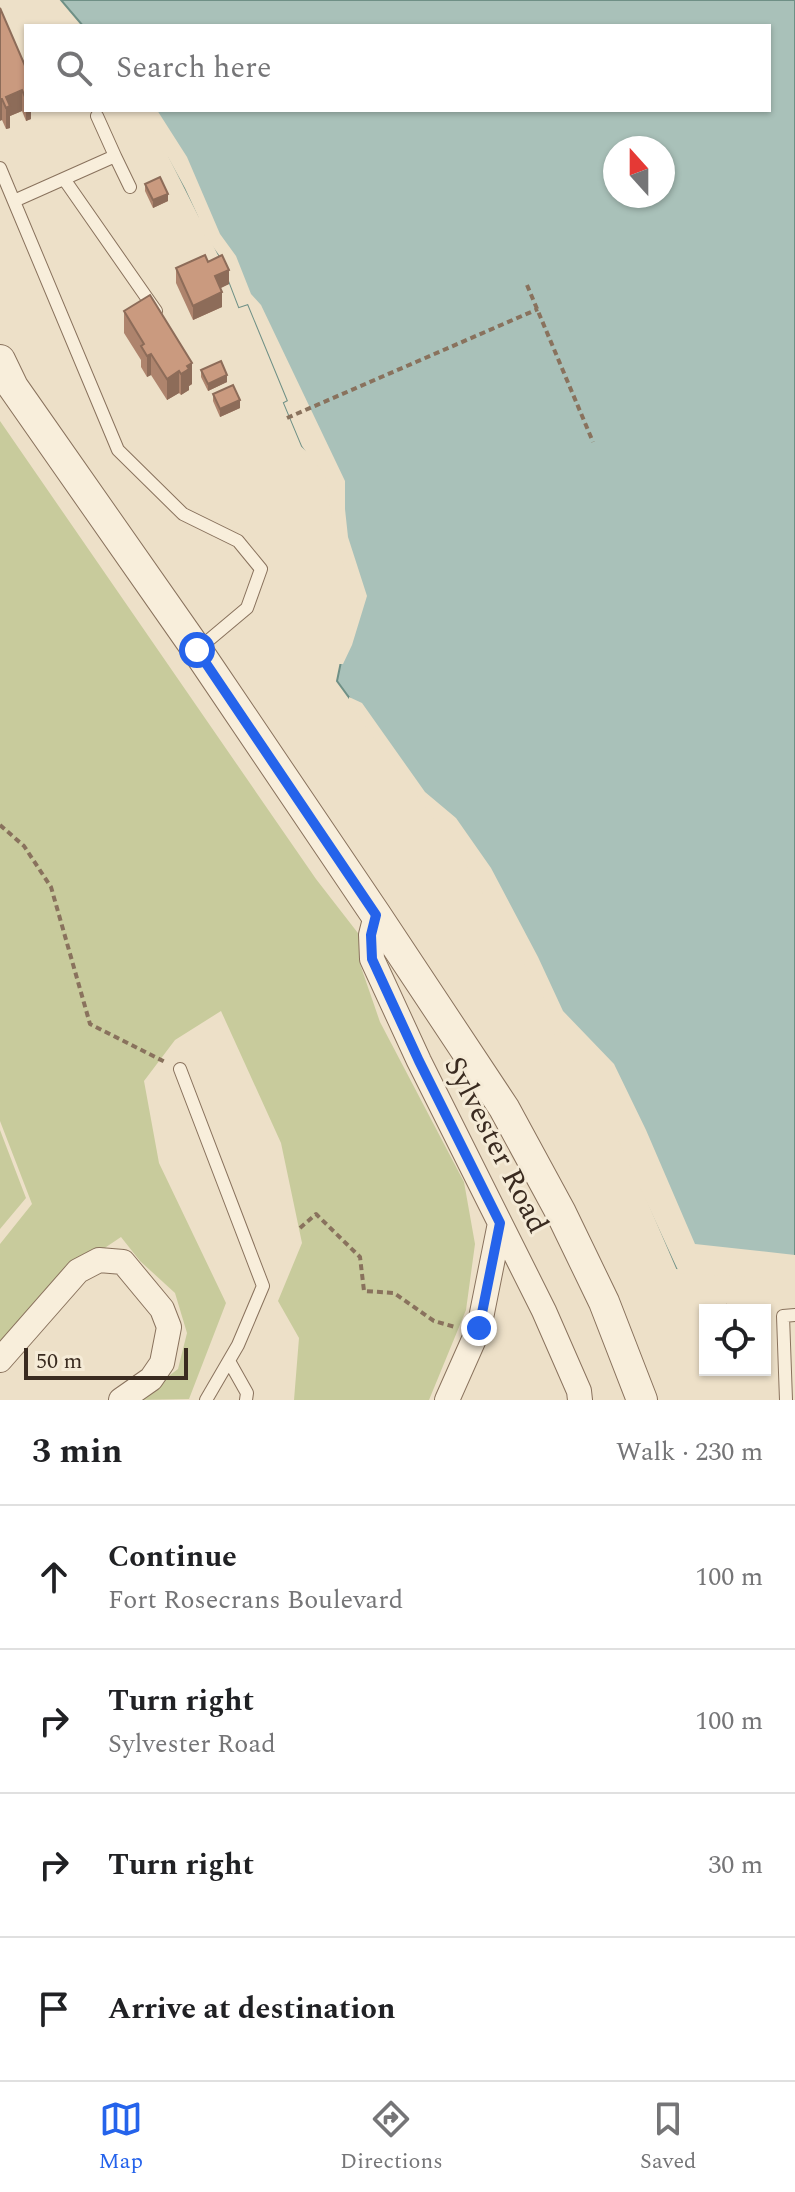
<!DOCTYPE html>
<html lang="en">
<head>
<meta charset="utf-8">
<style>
	:root { --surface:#fff; --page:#f6f6f6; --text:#202124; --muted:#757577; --line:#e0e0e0; --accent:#2563eb }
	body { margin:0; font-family:Spectral,serif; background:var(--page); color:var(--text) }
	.controls { position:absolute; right:24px; bottom:24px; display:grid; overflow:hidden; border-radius:0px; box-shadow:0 2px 6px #0004 }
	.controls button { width:72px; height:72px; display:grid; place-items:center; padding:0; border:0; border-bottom:2px solid var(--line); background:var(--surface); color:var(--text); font:40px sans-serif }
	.compass { position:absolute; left:603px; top:136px; width:72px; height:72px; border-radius:50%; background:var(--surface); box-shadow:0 2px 6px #0004; rotate:339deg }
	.scale { position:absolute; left:24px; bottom:20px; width:164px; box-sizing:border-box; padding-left:8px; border:4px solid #3a2b20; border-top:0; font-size:22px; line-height:28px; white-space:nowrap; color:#3a2b20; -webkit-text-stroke:6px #f5ebd7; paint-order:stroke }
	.stop { position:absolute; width:24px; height:24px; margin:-18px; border:6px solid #2563eb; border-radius:50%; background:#fff }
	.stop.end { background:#2563eb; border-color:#fff; box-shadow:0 2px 8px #0008 }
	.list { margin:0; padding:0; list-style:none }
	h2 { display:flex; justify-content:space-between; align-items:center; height:104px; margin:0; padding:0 32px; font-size:34px }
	h2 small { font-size:26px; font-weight:400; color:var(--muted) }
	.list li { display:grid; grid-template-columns:52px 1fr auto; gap:24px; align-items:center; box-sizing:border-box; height:144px; padding:0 32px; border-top:2px solid var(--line) }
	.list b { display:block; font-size:30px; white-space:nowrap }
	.list p { margin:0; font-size:26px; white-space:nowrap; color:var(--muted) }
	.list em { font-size:26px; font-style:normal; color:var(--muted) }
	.icon { flex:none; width:44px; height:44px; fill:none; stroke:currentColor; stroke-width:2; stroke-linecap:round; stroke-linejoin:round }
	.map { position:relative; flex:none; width:795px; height:1400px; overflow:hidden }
	.search { position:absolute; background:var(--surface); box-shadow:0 2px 6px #0004; left:24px; right:24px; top:24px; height:88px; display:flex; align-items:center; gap:20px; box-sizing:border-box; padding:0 28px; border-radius:0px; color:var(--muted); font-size:30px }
	.sheet { height:680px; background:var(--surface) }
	nav { display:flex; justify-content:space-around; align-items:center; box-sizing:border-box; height:112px; border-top:2px solid var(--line); background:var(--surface); font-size:22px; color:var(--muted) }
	nav a { display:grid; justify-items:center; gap:4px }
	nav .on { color:var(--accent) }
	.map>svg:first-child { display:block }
</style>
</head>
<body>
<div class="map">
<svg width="795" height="1400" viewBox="0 0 795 1400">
	<rect width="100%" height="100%" fill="#ede0c8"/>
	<!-- green -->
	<path fill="#c8cb9c" d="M 0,421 L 316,879 L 361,937 L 360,964 L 380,1022 L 464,1182 L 475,1244 L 466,1310 L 429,1400 L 294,1400 L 299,1338 L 278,1301 L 302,1243 L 281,1143 L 221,1011 L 175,1040 L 144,1081 L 159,1163 L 226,1303 L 189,1399 L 137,1400 L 178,1369 L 187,1333 L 175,1293 L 140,1261 L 121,1237 L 57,1280 L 0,1347 L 0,1244 L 32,1204 L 0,1121 Z
		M 0,1130 L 26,1198 L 0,1229 Z"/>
	<!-- water -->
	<path fill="#a9c1b9" stroke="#6f9086" stroke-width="2" fill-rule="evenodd" d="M 61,0 L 795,0 L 795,1276 L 677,1268 L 619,1133 L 549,999 L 470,863 L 337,681 L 355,594 L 328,471 L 302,446 L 284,403 L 288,401 L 248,304 L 239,307 L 219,255 L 146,110 L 769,110 L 769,26 L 83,26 ZM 615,148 L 663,148 L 663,196 L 615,196 Z"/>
	<!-- pier -->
	<path fill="#ede0c8" d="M 142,110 L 157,110 L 187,157 L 220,234 L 236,256 L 251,294 L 261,305 L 345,481 L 345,509 L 348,537 L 367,596 L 352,645 L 343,664 L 337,664 L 351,594 L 332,519 L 325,473 L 313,462 L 302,446 L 284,403 L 288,401 L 248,304 L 239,307 L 219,255 L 204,234 L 198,216 L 185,188 L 168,157 L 163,153 Z
		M 349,697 L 362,703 L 425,792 L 456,818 L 491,868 L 538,957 L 563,1011 L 614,1064 L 646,1130 L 695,1244 L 795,1255 L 795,1280 L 680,1273 L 677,1268 L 616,1135 L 567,1049 L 548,1028 L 545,1001 L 466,864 L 349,703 Z"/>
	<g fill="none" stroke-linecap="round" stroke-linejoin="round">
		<!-- service casing -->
		<g stroke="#89725d" stroke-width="14">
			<path id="service" d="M 115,156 L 130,187
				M 0,168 L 118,450 L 183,514 L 238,541 L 261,569 L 247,608 L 197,650
				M 64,179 L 156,311
				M 14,201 L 115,156 L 97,116
				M 180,1069 L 263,1286 L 238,1345 L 206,1400
				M 229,1361 L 247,1393 L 246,1400
				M 786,1400 L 783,1316 L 795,1315"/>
		</g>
		<!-- minor casing -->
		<g stroke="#89725d" stroke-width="26">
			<path id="minor" d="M 376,915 L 371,935 L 372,959 L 419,1061 L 544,1311 L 579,1391 L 580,1400
				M 0,1360 L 78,1271 L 99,1260 L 123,1262 L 162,1309 L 169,1327 L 162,1363 L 151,1379 L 121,1400
				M 447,1400 L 479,1328 L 500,1223"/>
		</g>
		<!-- tertiary casing -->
		<g stroke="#89725d" stroke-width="32">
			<path id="tertiary" d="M 0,360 L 13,387 L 197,650 L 376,915 L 504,1108 L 561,1213 L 604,1302 L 642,1400"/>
		</g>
		<!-- path -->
		<path stroke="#89725d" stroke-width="4" stroke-dasharray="6 4" stroke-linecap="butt" d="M 527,285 L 593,442
			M 287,418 L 538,309
			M 0,825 L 24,846 L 51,887 L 90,1024 L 167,1063
			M 300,1228 L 316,1214 L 360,1257 L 364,1291 L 394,1293 L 434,1321 L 455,1327"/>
		<!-- service -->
		<use href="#service" stroke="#f8eedb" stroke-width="12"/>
		<!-- minor -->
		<use href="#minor" stroke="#f8eedb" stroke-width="24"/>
		<!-- tertiary -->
		<use href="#tertiary" stroke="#f8eedb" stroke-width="30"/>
	</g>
	<!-- wall -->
	<path fill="#ae846d" d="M 0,8 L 31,110 L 31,119 L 26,121 L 22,111 L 10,116 L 10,128 L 6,129 L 2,120 Z
		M 145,184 L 168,201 L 153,208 L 145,191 Z
		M 208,262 L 229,284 L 220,288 L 222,307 L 193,320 L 176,283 L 176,268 Z
		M 124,311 L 192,384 L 189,386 L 189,390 L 181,395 L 179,393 L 167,400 L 151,375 L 147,377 L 141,367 L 141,360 L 124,333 Z
		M 201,370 L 227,382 L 208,391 L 201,377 Z
		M 213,394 L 240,408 L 220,417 L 213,401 Z
		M 705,1312 L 705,1338 L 702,1328 L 702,1313 Z"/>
	<!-- shaded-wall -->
	<path fill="#8d6c59" d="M 22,90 L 22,111 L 10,116 L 10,128 L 6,129 L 6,97 Z
		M 0,99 L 2,99 L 2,120 L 0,121 Z
		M 26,99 L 26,110 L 31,110 L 31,119 L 26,121 Z
		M 168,194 L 168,201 L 153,208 L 153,200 Z
		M 229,270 L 229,284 L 215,291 L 215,276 Z
		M 222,292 L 222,307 L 193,320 L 193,306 Z
		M 151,354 L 151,375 L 147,377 L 147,356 Z
		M 192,363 L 192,384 L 189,386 L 189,390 L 181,395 L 181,374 L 187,366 Z
		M 179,371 L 179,393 L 167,400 L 167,379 Z
		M 227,375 L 227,382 L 208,391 L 208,384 Z
		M 240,400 L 240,408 L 220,417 L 220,409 Z
		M 718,1370 L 729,1370 L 718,1374 Z"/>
	<!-- building -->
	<path fill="#ca9a7f" stroke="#8d6c59" stroke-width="2" d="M 0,8 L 26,68 L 26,99 L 22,90 L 6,97 L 10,106 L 6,108 L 2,99 L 0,99 Z
		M 160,177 L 168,194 L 153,200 L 145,184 Z
		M 205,255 L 208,262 L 222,255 L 229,270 L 215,276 L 222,292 L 193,306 L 176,268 Z
		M 150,295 L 192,363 L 187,366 L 189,369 L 181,374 L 179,371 L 167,379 L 151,354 L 147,356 L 141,346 L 144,344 L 124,311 Z
		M 221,361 L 227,375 L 208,384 L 201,370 Z
		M 233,385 L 240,400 L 220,409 L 213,394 Z
		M 726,1305 L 727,1310 L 711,1310 Z"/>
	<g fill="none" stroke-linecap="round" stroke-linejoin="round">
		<!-- route -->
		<path stroke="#2563eb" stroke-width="10" d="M 197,650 L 376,915 L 371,935 L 372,959 L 419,1061 L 500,1223 L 479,1328"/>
	</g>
	<g text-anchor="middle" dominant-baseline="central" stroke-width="6" stroke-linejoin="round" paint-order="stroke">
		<!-- street labels -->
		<g font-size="30" fill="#3a2b20" stroke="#f5ebd7">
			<text transform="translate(496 1145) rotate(63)">Sylvester Road</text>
		</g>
	</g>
</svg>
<div class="controls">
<button><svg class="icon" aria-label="locate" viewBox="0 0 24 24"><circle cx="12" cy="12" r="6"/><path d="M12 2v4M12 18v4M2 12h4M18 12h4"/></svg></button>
</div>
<svg class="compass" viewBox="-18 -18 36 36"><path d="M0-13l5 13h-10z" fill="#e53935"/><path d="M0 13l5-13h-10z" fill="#757577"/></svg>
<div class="scale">50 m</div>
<div class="stop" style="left:197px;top:650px"></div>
<div class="stop end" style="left:479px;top:1328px"></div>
<div class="search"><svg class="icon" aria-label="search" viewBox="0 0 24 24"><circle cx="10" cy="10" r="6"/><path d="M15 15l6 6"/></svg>Search here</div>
</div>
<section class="sheet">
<h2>3 min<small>Walk · 230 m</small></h2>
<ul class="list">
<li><svg class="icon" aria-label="ahead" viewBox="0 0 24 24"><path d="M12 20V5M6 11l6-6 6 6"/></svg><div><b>Continue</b><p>Fort Rosecrans Boulevard</p></div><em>100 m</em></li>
<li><svg class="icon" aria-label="right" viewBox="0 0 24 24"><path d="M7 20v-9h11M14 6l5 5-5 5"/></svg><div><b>Turn right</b><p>Sylvester Road</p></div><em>100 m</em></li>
<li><svg class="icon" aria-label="right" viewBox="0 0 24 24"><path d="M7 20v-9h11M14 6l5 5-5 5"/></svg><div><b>Turn right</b></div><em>30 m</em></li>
<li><svg class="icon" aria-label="arrive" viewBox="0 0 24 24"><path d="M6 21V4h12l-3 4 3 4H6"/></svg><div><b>Arrive at destination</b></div></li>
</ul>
</section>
<nav>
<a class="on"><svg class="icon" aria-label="map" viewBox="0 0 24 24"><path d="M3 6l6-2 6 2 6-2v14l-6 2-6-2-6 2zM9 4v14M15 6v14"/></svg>Map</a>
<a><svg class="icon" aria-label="directions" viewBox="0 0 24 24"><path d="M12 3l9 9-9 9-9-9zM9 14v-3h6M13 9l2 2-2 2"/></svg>Directions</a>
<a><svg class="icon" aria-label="saved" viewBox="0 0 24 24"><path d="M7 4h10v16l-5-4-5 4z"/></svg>Saved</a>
</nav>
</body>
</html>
